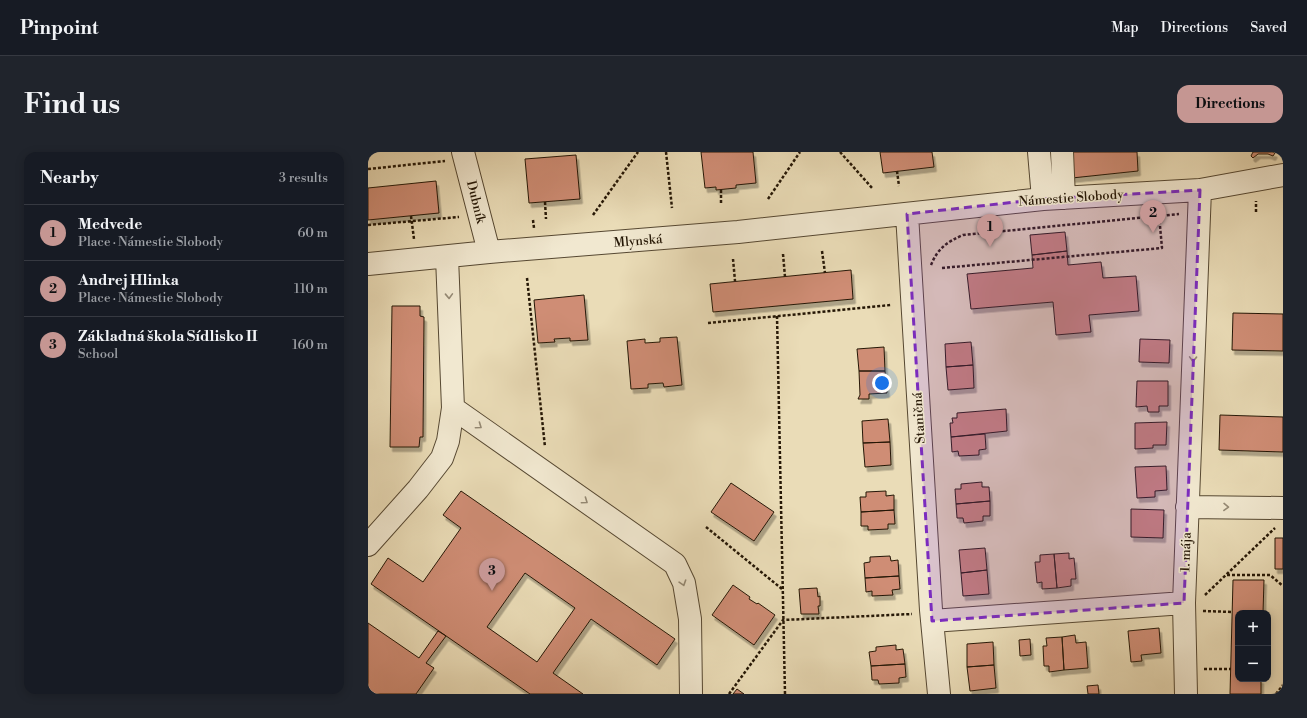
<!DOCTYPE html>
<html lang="en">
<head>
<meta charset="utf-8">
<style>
	:root { --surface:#171b24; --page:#20242c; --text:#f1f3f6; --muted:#9ea1a6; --line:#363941; --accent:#c59692 }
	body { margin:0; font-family:"Libre Bodoni",serif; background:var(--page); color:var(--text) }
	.controls { position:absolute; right:12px; bottom:12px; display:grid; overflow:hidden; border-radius:8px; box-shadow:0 2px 10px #0003 }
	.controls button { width:36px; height:36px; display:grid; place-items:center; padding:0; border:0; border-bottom:1px solid var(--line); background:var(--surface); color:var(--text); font:20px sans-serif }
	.you { position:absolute; left:514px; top:231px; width:14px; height:14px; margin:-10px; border:3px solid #fff; border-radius:50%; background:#1a73e8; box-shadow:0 0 0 6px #1a73e833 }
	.badge { display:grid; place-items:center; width:26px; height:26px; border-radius:50%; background:var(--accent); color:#111; font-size:13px; font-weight:700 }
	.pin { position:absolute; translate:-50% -33px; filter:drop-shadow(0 1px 2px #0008) }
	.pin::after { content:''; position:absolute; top:21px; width:14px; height:12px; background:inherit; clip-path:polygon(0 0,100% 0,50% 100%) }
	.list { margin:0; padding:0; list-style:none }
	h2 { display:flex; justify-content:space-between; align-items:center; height:52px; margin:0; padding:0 16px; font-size:17px }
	h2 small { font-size:13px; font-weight:400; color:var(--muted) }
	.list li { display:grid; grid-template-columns:26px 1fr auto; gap:12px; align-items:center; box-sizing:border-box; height:56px; padding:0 16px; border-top:1px solid var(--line) }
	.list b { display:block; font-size:15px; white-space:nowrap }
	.list p { margin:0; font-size:13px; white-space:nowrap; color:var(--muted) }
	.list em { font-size:13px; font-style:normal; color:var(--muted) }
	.map { position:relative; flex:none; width:915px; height:542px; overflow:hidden; border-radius:12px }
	header { display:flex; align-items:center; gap:24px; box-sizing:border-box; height:56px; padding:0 20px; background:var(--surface); border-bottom:1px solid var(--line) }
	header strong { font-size:19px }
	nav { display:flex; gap:22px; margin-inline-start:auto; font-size:14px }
	.intro { display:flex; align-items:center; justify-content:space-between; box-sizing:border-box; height:96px; padding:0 24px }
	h1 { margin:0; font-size:28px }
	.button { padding:10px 18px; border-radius:12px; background:var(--accent); color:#111; font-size:14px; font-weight:700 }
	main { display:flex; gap:24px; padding:0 24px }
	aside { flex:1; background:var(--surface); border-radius:12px; box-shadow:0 2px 10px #0003 }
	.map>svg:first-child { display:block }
</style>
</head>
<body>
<header>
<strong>Pinpoint</strong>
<nav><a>Map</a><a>Directions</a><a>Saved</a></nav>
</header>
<div class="intro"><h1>Find us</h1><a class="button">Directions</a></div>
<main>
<aside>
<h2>Nearby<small>3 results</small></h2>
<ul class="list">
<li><span class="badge">1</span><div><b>Medvede</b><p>Place · Námestie Slobody</p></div><em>60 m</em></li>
<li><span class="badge">2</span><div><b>Andrej Hlinka</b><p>Place · Námestie Slobody</p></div><em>110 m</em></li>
<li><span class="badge">3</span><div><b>Základná škola Sídlisko II</b><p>School</p></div><em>160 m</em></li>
</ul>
</aside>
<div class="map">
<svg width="915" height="542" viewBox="0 0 915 542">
	<defs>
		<filter id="shadow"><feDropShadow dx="2.5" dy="4.5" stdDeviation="0" flood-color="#0004"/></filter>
	</defs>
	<rect width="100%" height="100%" fill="#eadcb7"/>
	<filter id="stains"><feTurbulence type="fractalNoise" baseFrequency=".005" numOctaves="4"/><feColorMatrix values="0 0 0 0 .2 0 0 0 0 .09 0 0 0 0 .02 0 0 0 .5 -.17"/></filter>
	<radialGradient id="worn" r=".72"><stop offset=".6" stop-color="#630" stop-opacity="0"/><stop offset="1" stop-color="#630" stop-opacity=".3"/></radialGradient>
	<!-- building -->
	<path fill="#cf8d74" stroke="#251706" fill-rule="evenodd" filter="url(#shadow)" d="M 333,0 L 385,0 L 388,31 L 368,33 L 368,36 L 348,38 L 348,35 L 337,36 Z
		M 512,0 L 564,0 L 566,15 L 515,21 Z
		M 700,0 L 769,0 L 770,19 L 704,26 Z
		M 885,0 L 904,0 L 907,1 L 905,4 L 900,2 L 890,2 L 885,6 L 883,4 Z
		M 208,3 L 212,47 L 161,51 L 157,7 Z
		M 68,29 L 71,61 L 0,68 L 0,36 Z
		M 697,80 L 699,99 L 664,103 L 662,83 Z
		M 699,99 L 700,113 L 733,110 L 735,126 L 768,124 L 771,159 L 721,163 L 723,180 L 688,183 L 685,150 L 603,157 L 599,122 L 665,116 L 664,103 Z
		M 483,118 L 485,147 L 345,160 L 342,132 Z
		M 216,143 L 220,188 L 202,189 L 202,186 L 186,187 L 187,190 L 170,191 L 166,148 Z
		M 24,154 L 52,154 L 52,164 L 56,165 L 55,285 L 52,285 L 51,295 L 22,295 Z
		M 865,161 L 915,162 L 915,199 L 864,198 Z
		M 309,185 L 314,233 L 296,235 L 295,231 L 280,232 L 280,236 L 263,237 L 259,189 L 277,187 L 277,191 L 292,190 L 292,186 Z
		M 772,187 L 802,188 L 801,211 L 771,210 Z
		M 603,190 L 605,213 L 578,215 L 577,192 Z
		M 516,195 L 517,219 L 491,219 L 489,197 Z
		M 605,213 L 606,236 L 580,238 L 578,215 Z
		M 491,219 L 517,219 L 519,241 L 501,242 L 501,247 L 490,247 L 492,243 Z
		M 769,229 L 800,229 L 800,254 L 791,254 L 791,260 L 780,260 L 779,254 L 768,255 Z
		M 638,257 L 639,279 L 583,285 L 582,271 L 585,271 L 584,266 L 589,266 L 589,261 Z
		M 852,263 L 915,265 L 915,300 L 851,298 Z
		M 520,267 L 522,290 L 495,291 L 494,269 Z
		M 799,270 L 798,293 L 785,293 L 785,296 L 767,297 L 767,271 Z
		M 617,282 L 618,297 L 611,298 L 611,303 L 591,304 L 590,299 L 584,300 L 583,285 Z
		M 522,290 L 523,313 L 497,315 L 495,291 Z
		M 798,314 L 799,338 L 787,339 L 787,345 L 769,346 L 767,315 Z
		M 614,330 L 614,335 L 621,335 L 622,349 L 588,352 L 587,337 L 593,337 L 593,332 Z
		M 363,331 L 406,360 L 386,389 L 343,360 Z
		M 93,339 L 307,487 L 289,513 L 223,467 L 185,521 L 215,542 L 162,542 L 3,432 L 20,406 L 55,430 L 93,376 L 75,363 ZM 157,421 L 207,456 L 169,510 L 119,475 Z
		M 518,339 L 518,344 L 526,343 L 526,358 L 493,360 L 492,345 L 498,345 L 498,340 Z
		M 622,349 L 622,364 L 615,364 L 615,369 L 596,371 L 595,366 L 589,366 L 588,352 Z
		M 763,357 L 796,358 L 795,386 L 763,385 Z
		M 526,358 L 527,372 L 520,372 L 520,377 L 500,378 L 500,374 L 493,374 L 493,360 Z
		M 907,386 L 915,386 L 915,417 L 907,417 Z
		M 617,396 L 619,418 L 593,421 L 591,398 Z
		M 701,401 L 701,407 L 706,406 L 708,427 L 703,427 L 703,434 L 689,436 L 686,402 Z
		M 686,402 L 689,436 L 674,437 L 674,430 L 669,431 L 667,410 L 672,410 L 672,403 Z
		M 522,404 L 523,409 L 530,408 L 531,424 L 497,426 L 496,411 L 502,410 L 502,405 Z
		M 619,418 L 621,442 L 595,444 L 593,421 Z
		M 531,424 L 532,437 L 524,438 L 525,443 L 504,444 L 504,439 L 498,440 L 497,426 Z
		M 865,428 L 896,428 L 895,461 L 870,461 L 870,527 L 893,527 L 893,542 L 862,542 Z
		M 365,433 L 382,445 L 381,447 L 389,452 L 390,451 L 407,463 L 386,493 L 344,463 Z
		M 449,436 L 450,445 L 452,444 L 452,454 L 450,454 L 451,462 L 433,462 L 431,437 Z
		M 0,471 L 51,506 L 70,479 L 78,484 L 58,511 L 66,516 L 48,542 L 0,542 Z
		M 791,476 L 793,501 L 773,503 L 774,509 L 763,510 L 760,479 Z
		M 707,483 L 708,491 L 718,490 L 720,516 L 696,518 L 694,485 Z
		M 694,485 L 696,518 L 681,520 L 681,514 L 676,514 L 675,494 L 679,494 L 678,486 Z
		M 662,487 L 663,503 L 652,504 L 651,488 Z
		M 625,490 L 626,513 L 599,515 L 599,492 Z
		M 528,493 L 528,498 L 535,497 L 537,512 L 503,514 L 501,500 L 508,499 L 508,495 Z
		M 537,512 L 538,525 L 531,526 L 531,531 L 511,532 L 510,528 L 504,528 L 503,514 Z
		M 626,513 L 628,536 L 602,539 L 599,515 Z
		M 730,533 L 731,542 L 720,542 L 719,534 Z
		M 369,537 L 376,542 L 365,542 Z"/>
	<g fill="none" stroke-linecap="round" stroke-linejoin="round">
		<!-- minor casing -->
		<g stroke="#564832" stroke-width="24">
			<path id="minor" d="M 95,0 L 121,100
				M 671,0 L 675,47
				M 694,0 L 696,46
				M 539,62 L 563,458 L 571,542
				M 79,105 L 85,256 L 307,412 L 316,431 L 322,467 L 323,542
				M 0,112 L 121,100 L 370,80 L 675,47 L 832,38 L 915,23
				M 819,355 L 915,356
				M 0,393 L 50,337 L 74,306 L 80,289 L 85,256
				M 564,469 L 816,451
				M 818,542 L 816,451 L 832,38"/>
		</g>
		<!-- path -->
		<path stroke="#251706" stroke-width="2.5" stroke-dasharray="3 2" stroke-linecap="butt" d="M 298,0 L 304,56
			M 472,0 L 505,37
			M 0,17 L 77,9
			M 529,19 L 531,34
			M 353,38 L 353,51
			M 400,47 L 432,0
			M 177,50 L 178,67
			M 888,60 L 888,49
			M 225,63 L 270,0
			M 43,64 L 46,87
			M 165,68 L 166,76
			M 0,73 L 91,65
			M 454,99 L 457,121
			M 415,102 L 417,125
			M 365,107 L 367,129
			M 563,113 C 570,96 579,90 595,83 L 811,62
			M 574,116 L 794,96 L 791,63
			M 159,126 L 177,295
			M 409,164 L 417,542
			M 340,171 L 523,153
			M 338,375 L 414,437
			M 859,423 L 902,423 L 915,434
			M 837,443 L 907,376
			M 835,459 L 864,460
			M 836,517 L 863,517
			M 361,542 L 415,468 L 544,462
			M 908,542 L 915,533"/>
		<!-- minor -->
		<use href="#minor" stroke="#f1e8d0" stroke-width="22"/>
	</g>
	<!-- one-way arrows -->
	<defs><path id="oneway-chevron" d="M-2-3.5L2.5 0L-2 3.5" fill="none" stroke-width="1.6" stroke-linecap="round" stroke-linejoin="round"/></defs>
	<g stroke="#958a75">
		<use href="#oneway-chevron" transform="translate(81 144) rotate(88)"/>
		<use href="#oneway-chevron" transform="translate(825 207) rotate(92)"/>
		<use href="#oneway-chevron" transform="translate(111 274) rotate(35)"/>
		<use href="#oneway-chevron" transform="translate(217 349) rotate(35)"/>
		<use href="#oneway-chevron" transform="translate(858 355) rotate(1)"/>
		<use href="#oneway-chevron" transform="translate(315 431) rotate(72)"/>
	</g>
	<!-- marked area -->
	<path fill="#7b2cbf" fill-opacity="0.2" stroke="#7b2cbf" stroke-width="3" stroke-dasharray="8 5" stroke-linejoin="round" d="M 832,38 L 816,451 L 564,469 L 539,62 L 675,47 Z"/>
	<g text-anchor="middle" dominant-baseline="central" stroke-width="3" stroke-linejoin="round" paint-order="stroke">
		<!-- street labels -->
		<g font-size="13" fill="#251706" stroke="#f1e8d0">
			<text transform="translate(703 46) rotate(-4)">Námestie Slobody</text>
			<text transform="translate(108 50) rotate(76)">Dubník</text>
			<text transform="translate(270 89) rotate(-5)">Mlynská</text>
			<text transform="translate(551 266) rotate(-94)">Staničná</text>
			<text transform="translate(818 400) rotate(-88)">1. mája</text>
		</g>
	</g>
	<rect width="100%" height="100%" filter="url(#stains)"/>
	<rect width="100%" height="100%" fill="url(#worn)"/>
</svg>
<div class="controls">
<button>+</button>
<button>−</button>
</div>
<div class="you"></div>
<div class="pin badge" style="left:622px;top:95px">1</div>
<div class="pin badge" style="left:785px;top:81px">2</div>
<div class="pin badge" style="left:124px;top:439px">3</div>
</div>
</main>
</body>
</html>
